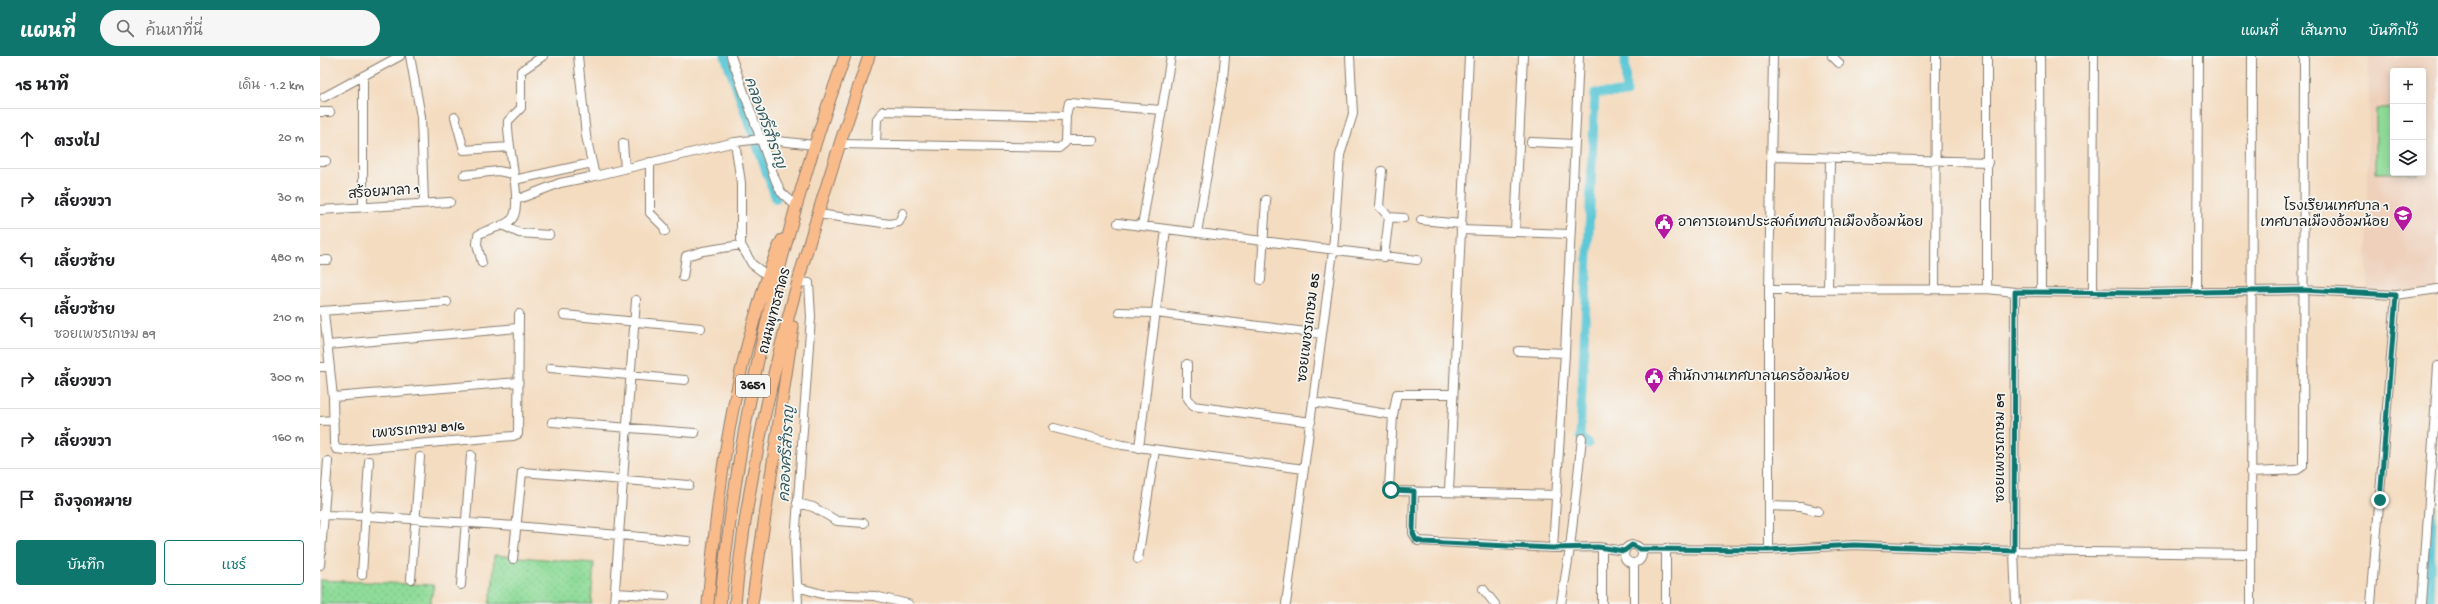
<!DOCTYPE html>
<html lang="th">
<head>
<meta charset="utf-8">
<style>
	:root { --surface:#fff; --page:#f6f6f6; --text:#202124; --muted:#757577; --line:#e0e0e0; --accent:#0f766e }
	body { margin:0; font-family:"Gochi Hand","Playpen Sans Thai",sans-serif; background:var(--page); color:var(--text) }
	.controls { position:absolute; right:12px; top:12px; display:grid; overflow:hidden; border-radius:4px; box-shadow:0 2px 10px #0003 }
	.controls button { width:36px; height:36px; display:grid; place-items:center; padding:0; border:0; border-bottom:1px solid var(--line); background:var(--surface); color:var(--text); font:20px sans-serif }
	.stop { position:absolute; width:12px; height:12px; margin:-9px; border:3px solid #0f766e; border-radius:50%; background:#fff }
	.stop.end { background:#0f766e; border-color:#fff; box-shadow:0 1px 4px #0008 }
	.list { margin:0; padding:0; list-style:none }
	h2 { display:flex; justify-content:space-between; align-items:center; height:52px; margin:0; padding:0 16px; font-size:17px }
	h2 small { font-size:13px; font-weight:400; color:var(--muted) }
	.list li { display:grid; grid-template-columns:26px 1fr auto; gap:12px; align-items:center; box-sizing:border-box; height:60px; padding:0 16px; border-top:1px solid var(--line) }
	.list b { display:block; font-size:15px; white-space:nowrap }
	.list p { margin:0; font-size:13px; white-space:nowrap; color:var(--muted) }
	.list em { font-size:13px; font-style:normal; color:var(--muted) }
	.actions { display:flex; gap:8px; padding:12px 16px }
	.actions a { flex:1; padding:9px 0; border:1px solid var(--accent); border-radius:4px; text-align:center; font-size:14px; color:var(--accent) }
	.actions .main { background:var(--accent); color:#fff }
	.icon { flex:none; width:22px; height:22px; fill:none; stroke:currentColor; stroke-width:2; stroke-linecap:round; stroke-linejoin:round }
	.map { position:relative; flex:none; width:2118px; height:548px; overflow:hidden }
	header { display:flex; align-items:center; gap:24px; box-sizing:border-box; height:56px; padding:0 20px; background:var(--accent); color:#fff }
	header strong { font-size:19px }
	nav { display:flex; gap:22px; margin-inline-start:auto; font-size:14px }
	.search { width:280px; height:36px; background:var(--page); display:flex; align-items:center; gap:10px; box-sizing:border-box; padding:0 14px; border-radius:22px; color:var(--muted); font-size:15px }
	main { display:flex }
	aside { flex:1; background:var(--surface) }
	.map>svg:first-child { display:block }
</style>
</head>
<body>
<header>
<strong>แผนที่</strong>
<div class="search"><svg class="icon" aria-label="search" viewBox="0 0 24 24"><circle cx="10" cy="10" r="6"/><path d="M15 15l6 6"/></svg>ค้นหาที่นี่</div>
<nav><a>แผนที่</a><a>เส้นทาง</a><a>บันทึกไว้</a></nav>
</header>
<main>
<aside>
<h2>15 นาที<small>เดิน · 1.2 km</small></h2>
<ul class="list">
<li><svg class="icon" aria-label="ahead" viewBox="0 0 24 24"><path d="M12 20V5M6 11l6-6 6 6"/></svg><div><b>ตรงไป</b></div><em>20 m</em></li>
<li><svg class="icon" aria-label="right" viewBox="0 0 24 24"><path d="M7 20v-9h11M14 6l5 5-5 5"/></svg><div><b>เลี้ยวขวา</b></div><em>30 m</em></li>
<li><svg class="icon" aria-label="left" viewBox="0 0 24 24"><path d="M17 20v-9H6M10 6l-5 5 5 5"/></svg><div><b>เลี้ยวซ้าย</b></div><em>480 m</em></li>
<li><svg class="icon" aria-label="left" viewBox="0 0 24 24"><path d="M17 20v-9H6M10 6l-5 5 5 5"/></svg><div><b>เลี้ยวซ้าย</b><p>ซอยเพชรเกษม 89</p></div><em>210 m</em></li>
<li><svg class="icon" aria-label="right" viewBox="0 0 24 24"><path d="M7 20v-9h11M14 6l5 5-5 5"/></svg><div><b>เลี้ยวขวา</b></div><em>300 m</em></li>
<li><svg class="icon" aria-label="right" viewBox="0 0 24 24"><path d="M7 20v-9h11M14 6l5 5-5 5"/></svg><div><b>เลี้ยวขวา</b></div><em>160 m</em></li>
<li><svg class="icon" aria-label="arrive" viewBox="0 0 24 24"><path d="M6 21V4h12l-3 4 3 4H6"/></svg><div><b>ถึงจุดหมาย</b></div></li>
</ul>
<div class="actions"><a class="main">บันทึก</a><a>แชร์</a></div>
</aside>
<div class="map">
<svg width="2118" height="548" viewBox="0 0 2118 548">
	<defs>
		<pattern id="grass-dots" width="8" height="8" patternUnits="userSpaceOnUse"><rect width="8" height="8" fill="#8fdc99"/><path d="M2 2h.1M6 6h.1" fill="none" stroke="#7bbc83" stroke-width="1.8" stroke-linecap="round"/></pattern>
	</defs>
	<rect width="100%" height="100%" fill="#f6f6f2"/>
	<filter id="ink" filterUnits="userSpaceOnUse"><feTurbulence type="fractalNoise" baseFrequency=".025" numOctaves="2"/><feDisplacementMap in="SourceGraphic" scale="8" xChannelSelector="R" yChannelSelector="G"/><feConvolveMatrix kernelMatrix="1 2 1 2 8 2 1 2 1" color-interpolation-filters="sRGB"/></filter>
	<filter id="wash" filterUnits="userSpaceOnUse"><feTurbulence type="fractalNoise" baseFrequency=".012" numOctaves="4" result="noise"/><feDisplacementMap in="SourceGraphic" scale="16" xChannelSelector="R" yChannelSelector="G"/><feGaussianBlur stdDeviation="0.9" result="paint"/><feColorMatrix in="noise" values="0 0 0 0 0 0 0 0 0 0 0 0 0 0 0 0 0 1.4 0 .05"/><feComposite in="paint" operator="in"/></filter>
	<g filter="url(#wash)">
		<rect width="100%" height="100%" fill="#f4dcc0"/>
		<!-- built -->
		<path fill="#eed0bb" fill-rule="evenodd" d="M 2049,0 L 2118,0 L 2118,236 L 2047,235 ZM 2073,15 L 2103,15 L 2103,117 L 2073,117 Z"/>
		<!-- grass -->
		<path fill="url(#grass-dots)" stroke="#567c5a" d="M 174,499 L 274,507 L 271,548 L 169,548 L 173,529 Z
			M 0,524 L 114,529 L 110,548 L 0,548 Z"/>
		<!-- pitch -->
		<path fill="#8fdc99" stroke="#567c5a" d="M 2056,53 L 2073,53 L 2073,117 L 2099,117 L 2056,117 Z"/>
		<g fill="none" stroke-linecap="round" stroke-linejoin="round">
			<!-- canal -->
			<path stroke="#5dc8d7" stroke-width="9" d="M 405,0 L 456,143
				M 1268,388 L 1260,381 L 1275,37 L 1306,37 L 1305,0
				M 2109,548 L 2112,452"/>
		</g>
	</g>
	<g filter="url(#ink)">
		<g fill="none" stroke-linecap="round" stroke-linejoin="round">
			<!-- minor casing -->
			<g stroke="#887c6e" stroke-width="10">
				<path id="minor" d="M 90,0 L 101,61 L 104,147
					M 258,0 L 266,80 L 275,120
					M 411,0 L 455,123 L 461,136 L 476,150
					M 1512,0 L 1519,7
					M 1720,0 L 1721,236
					M 4,41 L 80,0
					M 0,56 L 10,56
					M 135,61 L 144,94 L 190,91
					M 745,84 L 773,84
					M 415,86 L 421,127 L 421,189 L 432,208 L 448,220
					M 1211,86 L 1255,88
					M 303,87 L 305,112
					M 520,88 L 739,92 L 745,87 L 746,60 L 749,47 L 842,54
					M 556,88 L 557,63 L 563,55 L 746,60
					M 1451,100 L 1668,106
					M 0,105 L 6,105
					M 330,106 L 330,157 L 344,171 L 345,175
					M 1062,115 L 1059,150 L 1069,161 L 1084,162
					M 144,119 L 178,115 L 194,118
					M 194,124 L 272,107
					M 196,144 L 240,127 L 275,120 L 415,86 L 441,83 L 494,89
					M 43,150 L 43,20
					M 0,154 L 130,146
					M 498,158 L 570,168 L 579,166 L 583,157
					M 1101,164 L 1141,168
					M 798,167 L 1097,204
					M 182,169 L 199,177 L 229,179
					M 822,170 L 851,0
					M 1141,174 L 1195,176 L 1203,0
					M 1195,176 L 1250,178
					M 877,177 L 903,23 L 905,0
					M 1064,201 L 1069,161
					M 0,204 L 8,204
					M 162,207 L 157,188 L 158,179 C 168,172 183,172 192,163 C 204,150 186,85 188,65 L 201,52 L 201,15 L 223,0
					M 363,221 L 366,200 L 383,195 L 421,189
					M 941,224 L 946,144
					M 1508,233 L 1510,102
					M 1615,233 L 1616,0
					M 1667,233 L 1667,0
					M 1449,234 L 1667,233 L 1695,236 L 1823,237 L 1983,234 L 2076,239 L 2118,233
					M 1695,236 L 1694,495 L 1696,548
					M 1877,236 L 1878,0
					M 1773,237 L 1774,0
					M 1,255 L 127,246
					M 799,256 L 836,257 L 1002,278
					M 4,257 L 13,341 L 14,387 L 16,393 L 24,394 L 193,380 L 198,378 L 199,258
					M 244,259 L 381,272
					M 8,289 L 198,272
					M 1198,295 L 1245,297
					M 867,308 L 867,341 L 873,350 L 991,366
					M 0,311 L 10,311
					M 230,312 L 365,324
					M 1133,338 L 1077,338 L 1073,359 L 1069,432 L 1075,435 L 1237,439
					M 13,341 L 198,326
					M 993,346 L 1073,359
					M 0,365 L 14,364
					M 232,366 L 375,377
					M 734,372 L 802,389 L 984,413
					M 819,392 L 846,173
					M 1930,416 L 1977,414 L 1983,410 L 1984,0
					M 1094,435 L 1093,477 L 1098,485 L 1233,492 L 1278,491 L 1305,495
					M 1129,435 L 1149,0
					M 477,447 L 493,451 L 517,465 L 544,467
					M 1449,450 L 1480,451 L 1498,455
					M 0,459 L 46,460 L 196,470 L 367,485
					M1304 498a9 9 0 1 1 18 0a9 9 0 1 1-18 0Z
					M 1233,492 L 1245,297 L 1259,0
					M 1320,493 L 1449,494 L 1534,489 L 1694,495 L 1931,498
					M 1449,494 L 1449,234 L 1453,0
					M 193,503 L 202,416 L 369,429
					M 818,503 L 835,394
					M 1314,507 L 1314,548
					M 0,509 L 8,405
					M 42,519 L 49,405
					M 91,523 L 100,401
					M 141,529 L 151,399
					M 477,531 L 502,538 L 555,540 L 588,548
					M 1163,533 L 1175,548
					M 295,537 L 345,540
					M 294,548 L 316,244
					M 478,548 L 475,486 L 491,261 L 489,227 L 479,226
					M 966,548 L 1013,195 L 1020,99 L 1033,58 L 1030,0
					M 1241,548 L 1250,492 L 1262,382
					M 1282,548 L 1282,492
					M 1346,548 L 1346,492
					M 1931,548 L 1932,0
					M 2051,548 L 2076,239
					M 2102,548 L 2118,310"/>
			</g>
			<!-- major casing -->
			<g stroke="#887c6e" stroke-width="13">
				<path id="major" d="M 388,548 C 396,451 408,354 435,261 C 443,235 450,208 462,184
					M 400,548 C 419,362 461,176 525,0
					M 415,548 C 432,361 489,177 549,0
					M 432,548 L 473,271"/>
			</g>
			<!-- minor -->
			<use href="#minor" stroke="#fff" stroke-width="8"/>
			<!-- major -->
			<use href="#major" stroke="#fabb8b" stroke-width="11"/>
		</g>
	</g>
	<g fill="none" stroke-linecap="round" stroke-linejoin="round" filter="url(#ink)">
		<!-- route -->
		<path stroke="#0f766e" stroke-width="5" d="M 1071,434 L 1094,435 L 1093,477 L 1096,484 L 1103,486 L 1233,492 L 1278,491 L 1304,495 L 1312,489 L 1320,493 L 1449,494 L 1534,489 L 1694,495 L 1695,236 L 1823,237 L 1983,234 L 2076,239 L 2060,444"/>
	</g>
	<!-- icons -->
	<defs>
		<g id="school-pin" transform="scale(1)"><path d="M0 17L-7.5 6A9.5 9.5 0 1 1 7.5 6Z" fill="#b5179e" stroke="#f6f6f2"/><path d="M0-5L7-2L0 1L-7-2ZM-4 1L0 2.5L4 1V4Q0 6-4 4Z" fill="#fff"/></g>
		<g id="civic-pin" transform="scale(1)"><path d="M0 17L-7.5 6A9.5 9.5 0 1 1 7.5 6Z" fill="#b5179e" stroke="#f6f6f2"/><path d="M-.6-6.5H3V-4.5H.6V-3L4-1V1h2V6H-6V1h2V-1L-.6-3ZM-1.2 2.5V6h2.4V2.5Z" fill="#fff"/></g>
	</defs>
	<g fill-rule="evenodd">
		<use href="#school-pin" x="2083" y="159"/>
		<use href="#civic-pin" x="1344" y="167"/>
		<use href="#civic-pin" x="1334" y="321"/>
	</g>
	<g text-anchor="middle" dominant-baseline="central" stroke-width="3.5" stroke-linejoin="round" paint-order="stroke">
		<!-- shield labels -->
		<rect fill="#f6f6f2" stroke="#5d5d5c" stroke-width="1" x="416" y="319" width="34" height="22" rx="3"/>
		<g font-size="13" font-weight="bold" fill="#1c1c1c">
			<text x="433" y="330">3651</text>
		</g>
		<!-- street labels -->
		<g font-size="14" fill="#1c1c1c" stroke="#f6f6f2">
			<text transform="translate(64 137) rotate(-4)">สร้อยมาลา 1</text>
			<text transform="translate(456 255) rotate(-75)">ถนนพุทธสาคร</text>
			<text transform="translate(990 272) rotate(-83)">ซอยเพชรเกษม 85</text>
			<text transform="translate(98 375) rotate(-5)">เพชรเกษม 81/6</text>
			<text transform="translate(1681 392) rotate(-90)">ซอยเพชรเกษม 89</text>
		</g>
		<!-- poi labels -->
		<g font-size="14" fill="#1c1c1c" stroke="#f6f6f2" text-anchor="start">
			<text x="2069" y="151" text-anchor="end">โรงเรียนเทศบาล 1<tspan x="2069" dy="16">เทศบาลเมืองอ้อมน้อย</tspan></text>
			<text x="1358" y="167">อาคารเอนกประสงค์เทศบาลเมืองอ้อมน้อย</text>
			<text x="1348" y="321">สำนักงานเทศบาลนครอ้อมน้อย</text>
		</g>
		<!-- water labels -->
		<g font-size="15" font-style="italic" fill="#33585d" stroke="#f6f6f2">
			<text transform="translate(444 67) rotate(70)">คลองศรีสำราญ</text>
			<text transform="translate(468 398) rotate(-87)">คลองศรีสำราญ</text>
		</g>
	</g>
</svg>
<div class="controls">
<button>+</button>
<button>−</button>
<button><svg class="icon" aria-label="layers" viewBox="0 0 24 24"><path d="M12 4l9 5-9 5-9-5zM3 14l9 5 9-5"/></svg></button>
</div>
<div class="stop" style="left:1071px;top:434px"></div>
<div class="stop end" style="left:2060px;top:444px"></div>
</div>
</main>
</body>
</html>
